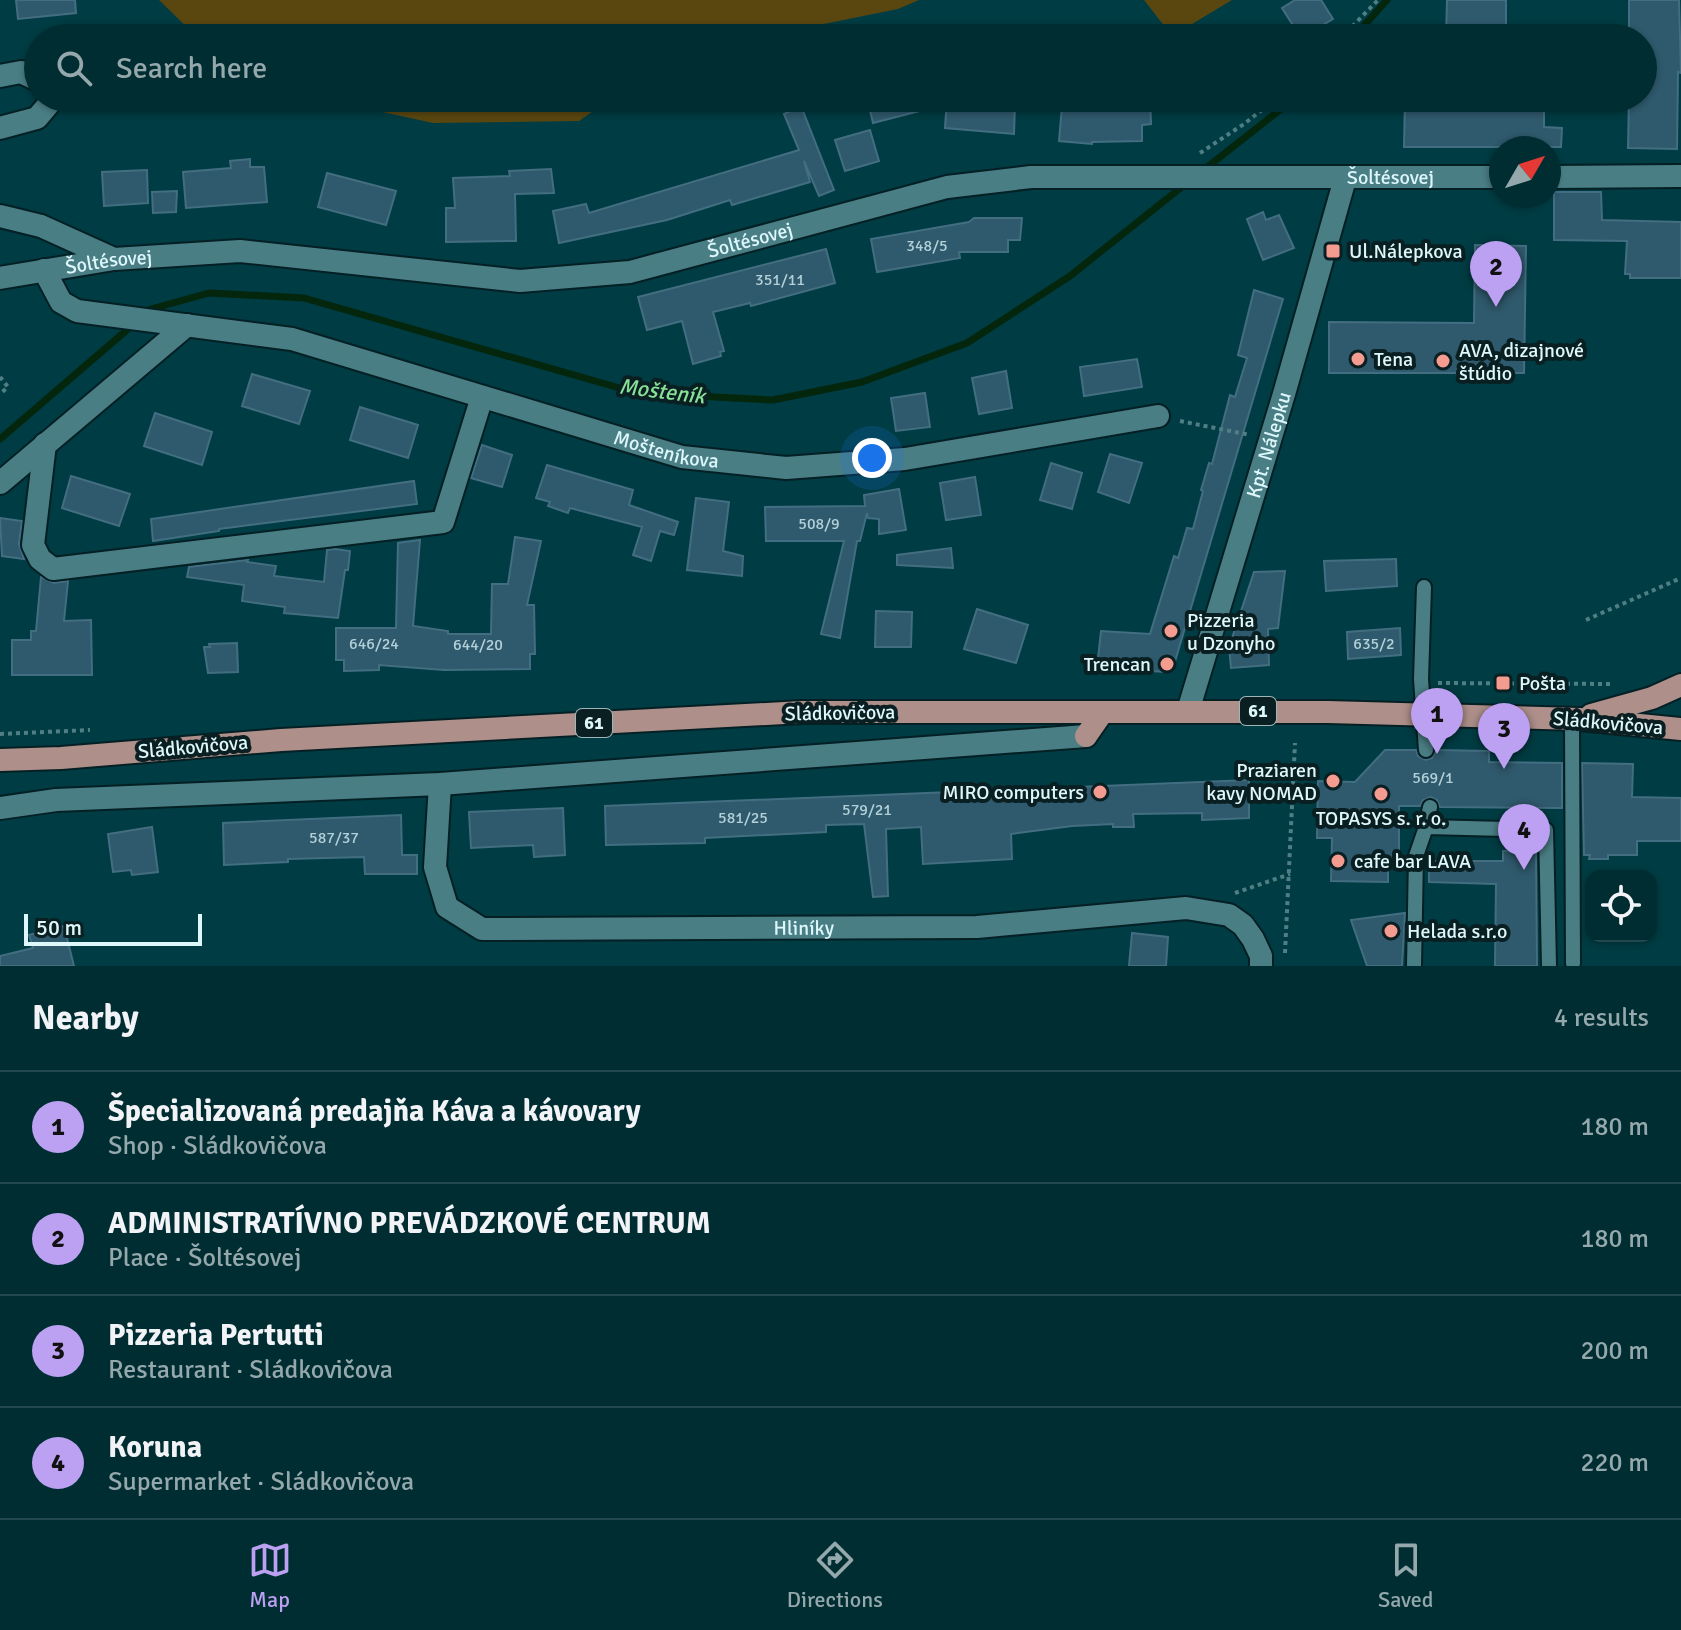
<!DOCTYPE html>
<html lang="en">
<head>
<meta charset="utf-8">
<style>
	:root { --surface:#002d32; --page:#0e393e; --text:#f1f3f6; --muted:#95a8ac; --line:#22494d; --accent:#bca0f2 }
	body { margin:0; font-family:Signika,sans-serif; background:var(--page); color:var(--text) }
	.controls { position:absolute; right:24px; bottom:24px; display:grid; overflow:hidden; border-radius:16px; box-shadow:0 2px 6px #0004 }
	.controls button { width:72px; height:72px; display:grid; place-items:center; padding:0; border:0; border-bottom:2px solid var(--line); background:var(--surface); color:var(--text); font:40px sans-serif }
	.compass { position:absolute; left:1489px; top:136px; width:72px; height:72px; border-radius:50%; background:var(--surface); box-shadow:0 2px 6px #0004; rotate:51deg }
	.scale { position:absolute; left:24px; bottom:20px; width:178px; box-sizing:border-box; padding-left:8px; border:4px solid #ddf7fb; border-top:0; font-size:22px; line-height:28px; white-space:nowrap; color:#ddf7fb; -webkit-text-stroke:6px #091f22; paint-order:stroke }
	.you { position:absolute; left:872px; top:458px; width:28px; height:28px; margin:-20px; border:6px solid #fff; border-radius:50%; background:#1a73e8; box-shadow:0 0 0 12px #1a73e833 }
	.badge { display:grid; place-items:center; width:52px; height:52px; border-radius:50%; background:var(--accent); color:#111; font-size:26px; font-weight:700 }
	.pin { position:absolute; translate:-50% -66px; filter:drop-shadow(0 2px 4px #0008) }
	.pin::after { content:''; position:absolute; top:42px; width:28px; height:24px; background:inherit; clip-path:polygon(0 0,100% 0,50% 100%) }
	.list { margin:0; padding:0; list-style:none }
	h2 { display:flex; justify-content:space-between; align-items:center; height:104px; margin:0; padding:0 32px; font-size:34px }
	h2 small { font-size:26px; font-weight:400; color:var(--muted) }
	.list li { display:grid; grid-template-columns:52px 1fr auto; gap:24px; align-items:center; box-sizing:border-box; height:112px; padding:0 32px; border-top:2px solid var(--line) }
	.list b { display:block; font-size:30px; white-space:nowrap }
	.list p { margin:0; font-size:26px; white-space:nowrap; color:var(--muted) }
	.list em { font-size:26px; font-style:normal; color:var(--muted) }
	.icon { flex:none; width:44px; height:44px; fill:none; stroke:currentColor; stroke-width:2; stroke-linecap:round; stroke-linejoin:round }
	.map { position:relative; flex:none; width:1681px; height:966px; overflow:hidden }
	.search { position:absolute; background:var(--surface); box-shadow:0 2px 6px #0004; left:24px; right:24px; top:24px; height:88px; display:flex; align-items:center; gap:20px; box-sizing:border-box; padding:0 28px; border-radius:44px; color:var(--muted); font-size:30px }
	.sheet { height:552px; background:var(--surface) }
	nav { display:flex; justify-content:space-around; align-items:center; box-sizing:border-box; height:112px; border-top:2px solid var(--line); background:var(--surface); font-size:22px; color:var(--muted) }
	nav a { display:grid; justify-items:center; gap:4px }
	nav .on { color:var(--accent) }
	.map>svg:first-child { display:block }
</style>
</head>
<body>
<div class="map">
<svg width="1681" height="966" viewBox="0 0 1681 966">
	<rect width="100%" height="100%" fill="#003c43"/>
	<!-- green -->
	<path fill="#5a4710" d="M 159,0 L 919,0 L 898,9 L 755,38 L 198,38 Z
		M 1144,0 L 1232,0 L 1172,36 Z
		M 318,98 L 612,98 L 579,121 L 433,123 Z"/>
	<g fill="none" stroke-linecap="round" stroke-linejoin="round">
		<!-- stream -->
		<path stroke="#03260c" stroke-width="7" d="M 1353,38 L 1387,0
			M 1201,172 L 1295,98
			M 144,315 L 151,309 L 209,293 L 304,298 L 637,393 L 773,400 L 862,382 L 967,343 L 1070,276 L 1188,182
			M 0,439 L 135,323"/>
	</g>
	<!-- building -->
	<path fill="#2f596c" stroke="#436e81" stroke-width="2" d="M 16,0 L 75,0 L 76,13 L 18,19 Z
		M 1295,0 L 1321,0 L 1333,19 L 1301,38 L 1282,8 Z
		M 1447,0 L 1506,0 L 1506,38 L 1446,38 Z
		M 1629,0 L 1679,0 L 1681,73 L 1678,72 L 1677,149 L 1628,148 L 1629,98 L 1643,98 L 1643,38 L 1629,38 Z
		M 867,98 L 942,98 L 943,105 L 873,123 Z
		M 947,98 L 1015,102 L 1014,134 L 945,128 Z
		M 1080,98 L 1150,98 L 1151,124 L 1142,125 L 1142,141 L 1092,142 L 1092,144 L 1059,141 L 1062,106 L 1080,108 Z
		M 1446,98 L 1544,101 L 1544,127 L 1562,128 L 1561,147 L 1404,147 L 1405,100 L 1446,101 Z
		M 801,106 L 834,190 L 819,196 L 804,161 L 810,182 L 732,205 L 730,200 L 667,220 L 559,243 L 553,211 L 586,204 L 589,213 L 799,150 L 784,114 Z
		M 870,130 L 879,161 L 845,171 L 835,140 Z
		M 250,159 L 250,167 L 264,167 L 267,202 L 186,208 L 183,172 L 231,168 L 230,161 Z
		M 551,169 L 554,193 L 515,194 L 516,241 L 446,242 L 446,208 L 455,208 L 453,178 L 510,176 L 509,171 Z
		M 147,170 L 148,203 L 104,206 L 102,172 Z
		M 327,173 L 396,191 L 386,225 L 318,207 Z
		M 177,191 L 176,212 L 153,213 L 152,192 Z
		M 1554,192 L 1601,192 L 1602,220 L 1681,222 L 1681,278 L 1630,278 L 1630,274 L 1625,274 L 1627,241 L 1554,240 Z
		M 1263,212 L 1266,220 L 1279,215 L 1294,248 L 1263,260 L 1247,219 Z
		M 974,218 L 1022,218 L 1020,240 L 1008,240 L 1008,252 L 959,252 L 960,258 L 877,272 L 871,239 L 969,222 Z
		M 1475,245 L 1526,246 L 1524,373 L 1329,373 L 1329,322 L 1474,323 Z
		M 826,249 L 835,283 L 751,306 L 750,303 L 713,312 L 724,351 L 720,352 L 721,356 L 693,364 L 682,321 L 647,330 L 638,297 Z
		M 1254,290 L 1283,299 L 1173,668 L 1167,672 L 1097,668 L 1101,631 L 1150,634 L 1174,556 L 1178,558 L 1187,528 L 1193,529 L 1203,491 L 1201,490 L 1209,463 L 1212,464 L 1230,395 L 1235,397 L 1247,358 L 1238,355 Z
		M 1137,359 L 1142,387 L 1084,396 L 1080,367 Z
		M 1006,371 L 1012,408 L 979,414 L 972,378 Z
		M 252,374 L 310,391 L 299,424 L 242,406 Z
		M 925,393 L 930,427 L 896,431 L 891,398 Z
		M 360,407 L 418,425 L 408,458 L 350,440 Z
		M 155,413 L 212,432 L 202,465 L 144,446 Z
		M 482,445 L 512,455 L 502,487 L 471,478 Z
		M 1110,454 L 1142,463 L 1129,503 L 1098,492 Z
		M 1051,463 L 1082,473 L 1072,509 L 1040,500 Z
		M 547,465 L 633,490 L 629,505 L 678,522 L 674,535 L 660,531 L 651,561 L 633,555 L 642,527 L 570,508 L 568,513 L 548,506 L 550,502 L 536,498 Z
		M 71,476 L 130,494 L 119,526 L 62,508 Z
		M 975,477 L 981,515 L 946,520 L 940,483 Z
		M 414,481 L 417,504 L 219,529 L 219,531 L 153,541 L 151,519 Z
		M 899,489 L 906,530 L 879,534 L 879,519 L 868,518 L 867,513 L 860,541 L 857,541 L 840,638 L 821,634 L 844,541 L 766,541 L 765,507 L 865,506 L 864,495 Z
		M 696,498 L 729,502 L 723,551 L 743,556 L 742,576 L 687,570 Z
		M 0,518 L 22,521 L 19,544 L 24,559 L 2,556 Z
		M 515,537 L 541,541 L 527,605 L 534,605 L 535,654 L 530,654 L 530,669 L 444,670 L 379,665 L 379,670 L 344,671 L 344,660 L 336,660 L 336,628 L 396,628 L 398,543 L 420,540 L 413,626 L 448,631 L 448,634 L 491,634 L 492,584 L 508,584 Z
		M 951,548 L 953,568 L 897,565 L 897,555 Z
		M 335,549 L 350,551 L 348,570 L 345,570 L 338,618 L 284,613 L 285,607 L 242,601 L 244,585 L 187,577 L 189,567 L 248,560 L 247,562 L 276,566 L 274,576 L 324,582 L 327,550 Z
		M 1396,559 L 1397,586 L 1326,591 L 1324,561 Z
		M 1285,571 L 1278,628 L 1268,629 L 1269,665 L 1231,668 L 1229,647 L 1254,572 Z
		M 41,577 L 54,583 L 68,581 L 64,621 L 91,620 L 92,675 L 12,675 L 12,640 L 31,640 L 31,631 L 36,631 Z
		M 977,609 L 1028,625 L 1016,663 L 964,649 Z
		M 876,611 L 912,612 L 911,647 L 875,647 Z
		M 1400,628 L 1401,655 L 1348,659 L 1347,632 Z
		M 237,643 L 238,672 L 208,673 L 204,647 L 210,647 L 209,644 Z
		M 1385,750 L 1416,750 L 1418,756 L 1426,760 L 1432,758 L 1436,750 L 1489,751 L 1489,762 L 1562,763 L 1562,808 L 1440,807 L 1437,800 L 1431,797 L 1423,800 L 1420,806 L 1399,806 L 1399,858 L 1388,868 L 1388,882 L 1331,881 L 1332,838 L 1317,838 L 1318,781 L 1355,782 Z
		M 1582,763 L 1633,764 L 1632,797 L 1681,798 L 1681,841 L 1637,841 L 1637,855 L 1608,855 L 1608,859 L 1589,859 L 1590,855 L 1584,855 Z
		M 1249,780 L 1249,818 L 1202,820 L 1202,813 L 1133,814 L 1134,827 L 1113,827 L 1113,824 L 1072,826 L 1011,834 L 1012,859 L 923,864 L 921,827 L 886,829 L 888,896 L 873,897 L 864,824 L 826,825 L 826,832 L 705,838 L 705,843 L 606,845 L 605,806 Z
		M 563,808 L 565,855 L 534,857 L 533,845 L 471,848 L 469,812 Z
		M 401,815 L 402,855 L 417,855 L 417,874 L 365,874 L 364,857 L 288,859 L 288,862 L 224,865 L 223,823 Z
		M 152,827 L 158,872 L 132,875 L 131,870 L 113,872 L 108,834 Z
		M 1536,850 L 1537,966 L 1495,966 L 1496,884 L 1429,882 L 1429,861 L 1503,861 L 1503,851 Z
		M 1405,913 L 1402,966 L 1367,966 L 1351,920 Z
		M 64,926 L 74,966 L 0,966 L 0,956 L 33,948 L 29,935 Z
		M 1132,933 L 1168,937 L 1166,966 L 1129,966 Z"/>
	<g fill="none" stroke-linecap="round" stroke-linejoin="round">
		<!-- service casing -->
		<g stroke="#042024" stroke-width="18">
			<path id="service" d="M 1424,587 L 1421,679 L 1426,750
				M 1572,719 L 1573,963
				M 1426,827 L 1430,807
				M 1414,966 L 1416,856 L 1426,827 L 1546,830 L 1549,966"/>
		</g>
		<!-- minor casing -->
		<g stroke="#042024" stroke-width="26">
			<g id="minor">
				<path d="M 0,76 L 21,72 L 38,80"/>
				<path d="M 0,128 L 37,118 L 54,98"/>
				<path d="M 1549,177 L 1681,176"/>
				<path d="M 0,216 L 41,226 L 114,259"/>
				<path id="s1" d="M 44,270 L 61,302 L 77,311 L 292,339 L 682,457 L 786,468 L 905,459 L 1158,416"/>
				<path id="s2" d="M 0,278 L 114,259 L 240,251 L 520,281 L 630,272 L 947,187 L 1031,177 L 1501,177"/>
				<path d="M 45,444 L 33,545 L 40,559 L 53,569 L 443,522 L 482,397"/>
				<path d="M 0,483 L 187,325"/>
				<path id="s3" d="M 1188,711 L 1284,394 L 1345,179"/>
				<path id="s4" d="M 440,784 L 435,867 L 447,907 L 482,929 L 977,927 L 1186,908 L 1229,915 L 1243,925 L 1253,939 L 1261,956 L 1261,966"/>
				<path d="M 0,808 L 56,800 L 440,784 L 1086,736"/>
			</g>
		</g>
		<!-- primary casing -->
		<g stroke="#042024" stroke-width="26">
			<path id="primary" d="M 1591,715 L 1652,698 L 1681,685
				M 1086,736 L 1102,713
				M 0,760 L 61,758 L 281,740 L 802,712 L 1328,712 L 1579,719 L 1681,729"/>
		</g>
		<!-- path -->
		<path stroke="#4f7f85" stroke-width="4" stroke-dasharray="4 4" stroke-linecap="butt" d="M 1341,38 L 1378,0
			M 1200,153 L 1244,124 L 1277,98
			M 0,377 L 8,387 L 0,394
			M 1180,421 L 1250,435
			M 1586,620 L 1681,578
			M 1438,683 L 1613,684
			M 0,734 L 90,730
			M 1235,893 L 1290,874
			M 1285,953 L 1295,743"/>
		<!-- service -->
		<use href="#service" stroke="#4a7e85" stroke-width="14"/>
		<!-- minor -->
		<use href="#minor" stroke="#4a7e85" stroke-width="22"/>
		<!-- primary -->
		<use href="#primary" stroke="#ae8f8a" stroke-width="22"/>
	</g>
	<!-- markers -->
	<g fill="#f59c90" stroke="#091f22" stroke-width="3">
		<rect x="1325" y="243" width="16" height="16" rx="4"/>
		<circle cx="1358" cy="359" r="8"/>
		<circle cx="1443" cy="361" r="8"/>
		<circle cx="1171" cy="631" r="8"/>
		<circle cx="1167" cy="664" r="8"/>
		<rect x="1495" y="675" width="16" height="16" rx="4"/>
		<circle cx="1333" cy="781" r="8"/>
		<circle cx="1100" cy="792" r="8"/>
		<circle cx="1381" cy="794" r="8"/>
		<circle cx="1338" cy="861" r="8"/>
		<circle cx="1391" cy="931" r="8"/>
	</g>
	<g text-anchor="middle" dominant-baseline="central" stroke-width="8" stroke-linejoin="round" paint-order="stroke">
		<!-- number labels -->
		<g font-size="16" fill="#b2d0d7">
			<text x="927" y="246">348/5</text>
			<text x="780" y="280">351/11</text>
			<text x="819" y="524">508/9</text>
			<text x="374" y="644">646/24</text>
			<text x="1374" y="644">635/2</text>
			<text x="478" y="645">644/20</text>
			<text x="1433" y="778">569/1</text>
			<text x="867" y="810">579/21</text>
			<text x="743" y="818">581/25</text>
			<text x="334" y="838">587/37</text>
		</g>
		<!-- shield labels -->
		<g fill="#091f22" stroke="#9db6ba" stroke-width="2">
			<rect x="1240" y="697" width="36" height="28" rx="6"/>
			<rect x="576" y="709" width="36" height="28" rx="6"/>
		</g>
		<g font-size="18" font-weight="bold" fill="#ddf7fb">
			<text x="1258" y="711">61</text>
			<text x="594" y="723">61</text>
		</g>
		<!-- street labels -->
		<g font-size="20" fill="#ddf7fb" stroke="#091f22">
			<text stroke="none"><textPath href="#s2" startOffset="1406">Šoltésovej</textPath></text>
			<text stroke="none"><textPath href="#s2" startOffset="758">Šoltésovej</textPath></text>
			<text stroke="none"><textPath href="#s2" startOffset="110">Šoltésovej</textPath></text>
			<text stroke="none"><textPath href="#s3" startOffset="278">Kpt. Nálepku</textPath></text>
			<text stroke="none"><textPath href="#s1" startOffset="662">Mošteníkova</textPath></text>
			<text transform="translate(840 713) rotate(-1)">Sládkovičova</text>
			<text transform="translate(1608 723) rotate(5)">Sládkovičova</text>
			<text transform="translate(193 747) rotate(-5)">Sládkovičova</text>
			<text stroke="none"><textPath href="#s4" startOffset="488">Hliníky</textPath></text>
		</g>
		<!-- poi labels -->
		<g font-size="20" fill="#ddf7fb" stroke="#091f22" text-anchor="start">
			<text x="1349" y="251">Ul.Nálepkova</text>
			<text x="1459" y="350">AVA, dizajnové<tspan x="1459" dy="23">štúdio</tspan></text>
			<text x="1374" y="359">Tena</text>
			<text x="1187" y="620">Pizzeria<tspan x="1187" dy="23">u Dzonyho</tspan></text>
			<text x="1151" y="664" text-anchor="end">Trencan</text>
			<text x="1519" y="683">Pošta</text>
			<text x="1317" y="770" text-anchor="end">Praziaren<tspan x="1317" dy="23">kavy NOMAD</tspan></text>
			<text x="1084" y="792" text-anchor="end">MIRO computers</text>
			<text x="1381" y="818" text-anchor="middle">TOPASYS s. r. o.</text>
			<text x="1354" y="861">cafe bar LAVA</text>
			<text x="1407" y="931">Helada s.r.o</text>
		</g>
		<!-- water labels -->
		<g font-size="22" font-style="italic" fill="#88e196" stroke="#091f22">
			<text transform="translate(662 391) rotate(7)">Mošteník</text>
		</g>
	</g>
</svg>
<div class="controls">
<button><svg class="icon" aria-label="locate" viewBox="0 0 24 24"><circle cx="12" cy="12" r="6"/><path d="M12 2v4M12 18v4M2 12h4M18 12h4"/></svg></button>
</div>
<svg class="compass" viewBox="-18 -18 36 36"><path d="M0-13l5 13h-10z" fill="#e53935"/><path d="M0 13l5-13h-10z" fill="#95a8ac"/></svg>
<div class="scale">50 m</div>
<div class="you"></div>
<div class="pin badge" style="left:1437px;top:754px">1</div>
<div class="pin badge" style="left:1496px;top:307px">2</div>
<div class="pin badge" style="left:1504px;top:769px">3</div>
<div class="pin badge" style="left:1524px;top:870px">4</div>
<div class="search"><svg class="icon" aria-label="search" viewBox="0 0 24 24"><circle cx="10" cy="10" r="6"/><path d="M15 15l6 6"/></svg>Search here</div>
</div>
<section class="sheet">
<h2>Nearby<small>4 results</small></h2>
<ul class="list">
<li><span class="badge">1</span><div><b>Špecializovaná predajňa Káva a kávovary</b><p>Shop · Sládkovičova</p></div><em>180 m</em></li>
<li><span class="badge">2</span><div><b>ADMINISTRATÍVNO PREVÁDZKOVÉ CENTRUM</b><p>Place · Šoltésovej</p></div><em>180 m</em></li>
<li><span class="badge">3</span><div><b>Pizzeria Pertutti</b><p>Restaurant · Sládkovičova</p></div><em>200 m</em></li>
<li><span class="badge">4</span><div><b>Koruna</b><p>Supermarket · Sládkovičova</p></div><em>220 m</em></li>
</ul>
</section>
<nav>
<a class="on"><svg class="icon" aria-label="map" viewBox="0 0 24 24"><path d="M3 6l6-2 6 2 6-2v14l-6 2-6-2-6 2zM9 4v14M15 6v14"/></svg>Map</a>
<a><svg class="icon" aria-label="directions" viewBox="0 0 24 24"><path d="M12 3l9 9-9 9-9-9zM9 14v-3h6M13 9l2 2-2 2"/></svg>Directions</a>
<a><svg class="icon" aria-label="saved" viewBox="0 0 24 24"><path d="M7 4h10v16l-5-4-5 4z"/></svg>Saved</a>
</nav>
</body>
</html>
